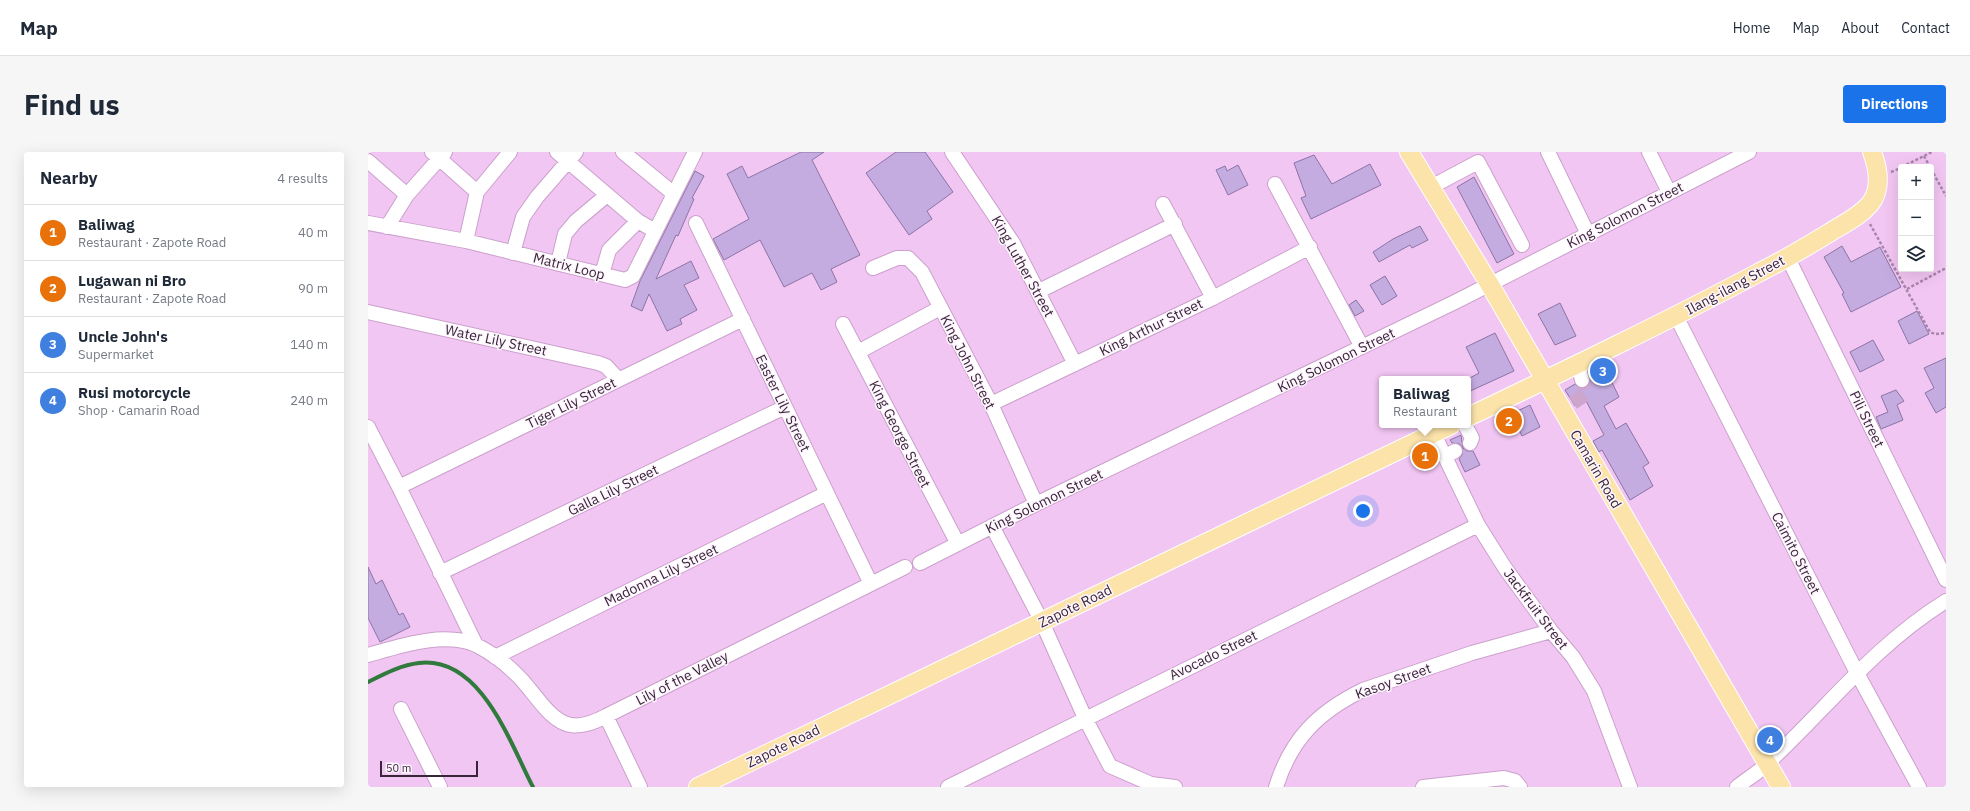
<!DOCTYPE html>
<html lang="en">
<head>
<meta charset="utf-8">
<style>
	:root { --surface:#fff; --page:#f6f6f7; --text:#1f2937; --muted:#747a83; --line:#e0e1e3; --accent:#1a73e8 }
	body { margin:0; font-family:"IBM Plex Sans",sans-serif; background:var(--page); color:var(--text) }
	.controls { position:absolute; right:12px; top:12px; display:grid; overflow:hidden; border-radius:4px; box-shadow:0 4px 16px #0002 }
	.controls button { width:36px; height:36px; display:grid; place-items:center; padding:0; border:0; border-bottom:1px solid var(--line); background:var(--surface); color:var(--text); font:20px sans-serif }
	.scale { position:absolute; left:12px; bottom:10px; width:98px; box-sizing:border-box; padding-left:4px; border:2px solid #372637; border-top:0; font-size:11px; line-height:14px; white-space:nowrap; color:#372637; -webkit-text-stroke:3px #fef5fe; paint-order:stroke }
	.you { position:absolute; left:995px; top:359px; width:14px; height:14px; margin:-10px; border:3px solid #fff; border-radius:50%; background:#1a73e8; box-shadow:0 0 0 6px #1a73e833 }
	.badge { display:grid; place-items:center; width:26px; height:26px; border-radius:50%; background:var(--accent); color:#fff; font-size:13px; font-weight:700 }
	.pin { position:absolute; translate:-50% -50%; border:2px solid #fff; box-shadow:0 1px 4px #0006 }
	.popup { position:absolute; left:1011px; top:224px; width:92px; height:52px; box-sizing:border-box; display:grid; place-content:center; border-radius:4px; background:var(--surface); filter:drop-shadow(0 1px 3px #0005); font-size:13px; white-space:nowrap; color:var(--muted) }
	.popup b { font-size:15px; color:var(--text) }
	.popup::after { content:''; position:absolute; left:50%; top:100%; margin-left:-8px; border:8px solid transparent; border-top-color:var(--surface) }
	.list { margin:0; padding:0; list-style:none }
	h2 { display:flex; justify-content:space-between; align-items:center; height:52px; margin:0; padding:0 16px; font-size:17px }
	h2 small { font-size:13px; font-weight:400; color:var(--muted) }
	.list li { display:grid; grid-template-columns:26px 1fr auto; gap:12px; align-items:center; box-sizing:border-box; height:56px; padding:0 16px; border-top:1px solid var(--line) }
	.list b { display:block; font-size:15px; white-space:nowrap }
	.list p { margin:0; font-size:13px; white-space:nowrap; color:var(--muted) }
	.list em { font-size:13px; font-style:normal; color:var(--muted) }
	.icon { flex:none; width:22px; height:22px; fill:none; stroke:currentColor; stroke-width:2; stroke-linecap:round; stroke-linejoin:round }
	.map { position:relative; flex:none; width:1578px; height:635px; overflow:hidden; border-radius:4px }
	header { display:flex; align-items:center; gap:24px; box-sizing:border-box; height:56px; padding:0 20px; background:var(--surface); border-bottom:1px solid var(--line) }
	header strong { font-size:19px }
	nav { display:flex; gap:22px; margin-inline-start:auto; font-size:14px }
	.intro { display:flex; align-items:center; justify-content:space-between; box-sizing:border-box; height:96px; padding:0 24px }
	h1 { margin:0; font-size:28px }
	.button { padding:10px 18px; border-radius:4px; background:var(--accent); color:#fff; font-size:14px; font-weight:700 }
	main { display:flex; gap:24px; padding:0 24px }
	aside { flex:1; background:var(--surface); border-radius:4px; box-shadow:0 4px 16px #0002 }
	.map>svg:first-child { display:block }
</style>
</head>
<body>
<header>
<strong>Map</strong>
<nav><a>Home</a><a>Map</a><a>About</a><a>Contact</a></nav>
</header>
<div class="intro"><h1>Find us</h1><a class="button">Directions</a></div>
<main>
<aside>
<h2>Nearby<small>4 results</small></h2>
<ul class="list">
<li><span class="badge" style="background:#e8710a">1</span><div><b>Baliwag</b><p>Restaurant · Zapote Road</p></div><em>40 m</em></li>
<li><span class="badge" style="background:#e8710a">2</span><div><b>Lugawan ni Bro</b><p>Restaurant · Zapote Road</p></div><em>90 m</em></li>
<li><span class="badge" style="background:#3f7fe0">3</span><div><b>Uncle John's</b><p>Supermarket</p></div><em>140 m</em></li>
<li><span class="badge" style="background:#3f7fe0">4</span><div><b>Rusi motorcycle</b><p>Shop · Camarin Road</p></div><em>240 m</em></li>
</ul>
</aside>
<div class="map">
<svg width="1578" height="635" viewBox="0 0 1578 635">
	<rect width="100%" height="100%" fill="#f2c6f3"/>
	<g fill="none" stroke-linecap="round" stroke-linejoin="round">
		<!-- stream -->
		<path stroke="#317a3d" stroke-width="4" d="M 0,530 C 16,522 33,513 51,511 C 113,504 142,591 165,635"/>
	</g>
	<!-- building -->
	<path fill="#c4ace0" stroke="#8b74a5" d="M 433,0 L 456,0 L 444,8 L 492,103 L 463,117 L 469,130 L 453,138 L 444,121 L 416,135 L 392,88 L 356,108 L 345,87 L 381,67 L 359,22 L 374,14 L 380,26 Z
		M 528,0 L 557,0 L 585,40 L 559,59 L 564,67 L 541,83 L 498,21 Z
		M 946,3 L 964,32 L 1002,12 L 1013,33 L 943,67 L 933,46 L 938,44 L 926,11 Z
		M 870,13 L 880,33 L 860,43 L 848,18 L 857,14 L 859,19 Z
		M 327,19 L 336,24 L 324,46 L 326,47 L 310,84 L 308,83 L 288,127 L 323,109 L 331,126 L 316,133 L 329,158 L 312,167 L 314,172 L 299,179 L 281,142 L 274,159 L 263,154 L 272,129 Z
		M 1106,25 L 1146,102 L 1129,111 L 1089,35 Z
		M 1052,74 L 1060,88 L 1044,96 L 1042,93 L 1011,110 L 1005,100 L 1025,87 Z
		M 1474,94 L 1483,110 L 1512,95 L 1533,135 L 1483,160 L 1474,142 L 1476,141 L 1456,105 Z
		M 1017,124 L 1029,144 L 1014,153 L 1002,133 Z
		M 988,148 L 996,159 L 987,164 L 981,153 Z
		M 1192,151 L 1208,184 L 1187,193 L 1170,162 Z
		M 1549,159 L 1561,182 L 1541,192 L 1530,169 Z
		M 1127,181 L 1146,219 L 1100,240 L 1100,227 L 1111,221 L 1098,195 Z
		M 1505,188 L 1516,208 L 1492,220 L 1482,200 Z
		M 1578,206 L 1578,255 L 1568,261 L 1557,241 L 1566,236 L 1556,216 Z
		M 1236,214 L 1251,245 L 1236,254 L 1248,277 L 1258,271 L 1281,311 L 1275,315 L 1285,334 L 1262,348 L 1234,298 L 1231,300 L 1225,289 L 1236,283 L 1217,247 L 1207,254 L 1197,238 L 1207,232 L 1212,236 L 1220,234 L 1222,230 L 1221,223 Z
		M 1528,238 L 1536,249 L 1529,253 L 1535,268 L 1513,277 L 1508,265 L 1520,260 L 1513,244 Z
		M 1162,253 L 1172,275 L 1154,284 L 1143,262 Z
		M 1093,283 L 1095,296 L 1099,299 L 1105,299 L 1112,313 L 1097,320 L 1091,307 L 1094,303 L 1095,295 L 1091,292 L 1084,291 L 1082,288 Z
		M 0,415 L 8,432 L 14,428 L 31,463 L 35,461 L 42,475 L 12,490 L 0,466 Z"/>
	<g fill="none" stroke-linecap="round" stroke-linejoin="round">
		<!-- minor-tunnel -->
		<path stroke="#cda6cd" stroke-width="14" stroke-dasharray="14 7" stroke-linecap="butt" d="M 1205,251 L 1218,242 L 1218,237 L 1214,228"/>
		<!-- minor casing -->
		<g stroke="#cba0cc" stroke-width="16">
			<path id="minor" d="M 64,0 L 109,40
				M 189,0 L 270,69 L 287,79
				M 255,0 L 306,42
				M 584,0 L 645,91 L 707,212
				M 1180,0 L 1220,82
				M 1281,0 L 1301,40
				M 0,9 L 39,43
				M 907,32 L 994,195
				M 1063,35 L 1110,10 L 1154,93
				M 795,52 L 845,146
				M 0,71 L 98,89 L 257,128 L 265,124 L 327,0
				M 328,71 L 503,432
				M 19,75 L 39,43 L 77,0
				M 98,89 L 109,40 L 142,0
				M 145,101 L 155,65 L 169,45 L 208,0
				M 1420,106 L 1578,428
				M 190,111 L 197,82 L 208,69 L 239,43
				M 505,116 L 529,106 L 540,106 L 554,120 L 623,252 L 668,352
				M 234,122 L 241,98 L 270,69
				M 671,139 L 807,72
				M 0,160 L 230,211 L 238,214 L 250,227
				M 1308,164 L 1489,521 L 1551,635
				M 475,172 L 590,392
				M 490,200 L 572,156
				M 1210,212 L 1214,228
				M 623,252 L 845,146 L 942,95
				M 1097,273 L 1104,286 L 1102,291
				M 0,275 L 31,335 L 108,493
				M 1066,282 L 1110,373 L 1137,416 L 1183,479 L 1205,505 L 1226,539 L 1262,635
				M 1076,305 L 1087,299
				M 31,335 L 375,167
				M 624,374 L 674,470 L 717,566 L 742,614 L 783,632 L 807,635
				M 552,411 L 668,352 L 1087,150 L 1381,0
				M 72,421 L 417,255
				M 0,503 C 32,494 76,479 108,493 C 122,500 137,511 148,522 C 164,536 181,570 203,573 C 215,575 227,570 238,564 L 537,415
				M 127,505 L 459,341
				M 33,557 L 72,635
				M 238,564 L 272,635
				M 580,635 L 1110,373
				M 908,635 C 923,587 950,560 995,538 L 1104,501 L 1183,479
				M 1055,635 L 1136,626 L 1147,629 L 1152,635
				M 1369,635 C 1379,627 1391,620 1400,611 C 1460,555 1507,493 1578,449"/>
		</g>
		<!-- major casing -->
		<g stroke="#fff" stroke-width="20">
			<path id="major" d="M 1041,0 L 1122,133 L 1413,635
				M 1100,265 C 1198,218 1296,171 1392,120 C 1416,108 1438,95 1461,81 C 1475,72 1491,65 1502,52 C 1514,37 1510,16 1504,0
				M 330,635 L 1083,273"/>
		</g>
		<!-- path -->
		<path stroke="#a786a8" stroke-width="2.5" stroke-dasharray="3 2" stroke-linecap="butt" d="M 1556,4 L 1562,15
			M 1534,15 L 1564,0
			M 1563,17 L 1578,44
			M 1523,20 L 1533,16
			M 1502,72 L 1562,180 L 1567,182 L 1578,181
			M 1539,137 L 1578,116"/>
		<!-- minor -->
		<use href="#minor" stroke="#fff" stroke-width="14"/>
		<!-- major -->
		<use href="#major" stroke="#fbe3aa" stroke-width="18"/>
	</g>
	<g text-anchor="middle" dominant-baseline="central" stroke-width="3" stroke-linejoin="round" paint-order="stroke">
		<!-- street labels -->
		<g font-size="14" fill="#372637" stroke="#fef5fe">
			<text transform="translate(1257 63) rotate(-27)">King Solomon Street</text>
			<text transform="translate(201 114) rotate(14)">Matrix Loop</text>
			<text transform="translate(655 114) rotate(61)">King Luther Street</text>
			<text transform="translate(1367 133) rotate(-28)">Ilang-ilang Street</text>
			<text transform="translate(783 175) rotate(-26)">King Arthur Street</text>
			<text transform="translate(128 188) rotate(12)">Water Lily Street</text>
			<text transform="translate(968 208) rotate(-26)">King Solomon Street</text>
			<text transform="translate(600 210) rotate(63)">King John Street</text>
			<text transform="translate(203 251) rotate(-26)">Tiger Lily Street</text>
			<text transform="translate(415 251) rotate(64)">Easter Lily Street</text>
			<text transform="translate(1499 267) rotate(64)">Pili Street</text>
			<text transform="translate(532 282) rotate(63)">King George Street</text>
			<text transform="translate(1228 317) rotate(60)">Camarin Road</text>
			<text transform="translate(245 338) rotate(-26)">Galla Lily Street</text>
			<text transform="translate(676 349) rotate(-26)">King Solomon Street</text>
			<text transform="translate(1428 401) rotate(63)">Caimito Street</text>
			<text transform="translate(293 423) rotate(-26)">Madonna Lily Street</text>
			<text transform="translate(707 454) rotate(-26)">Zapote Road</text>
			<text transform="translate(1168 457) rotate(53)">Jackfruit Street</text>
			<text transform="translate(845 503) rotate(-26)">Avocado Street</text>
			<text transform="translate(314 526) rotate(-27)">Lily of the Valley</text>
			<text transform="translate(1025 529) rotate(-20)">Kasoy Street</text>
			<text transform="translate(415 594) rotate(-26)">Zapote Road</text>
		</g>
	</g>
</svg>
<div class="controls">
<button>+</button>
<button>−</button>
<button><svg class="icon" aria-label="layers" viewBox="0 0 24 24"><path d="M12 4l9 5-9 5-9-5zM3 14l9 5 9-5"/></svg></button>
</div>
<div class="scale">50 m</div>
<div class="you"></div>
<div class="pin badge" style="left:1057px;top:304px;background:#e8710a">1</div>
<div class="popup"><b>Baliwag</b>Restaurant</div>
<div class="pin badge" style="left:1141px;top:269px;background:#e8710a">2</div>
<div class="pin badge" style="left:1235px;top:219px;background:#3f7fe0">3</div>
<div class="pin badge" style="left:1402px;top:588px;background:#3f7fe0">4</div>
</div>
</main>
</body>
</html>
